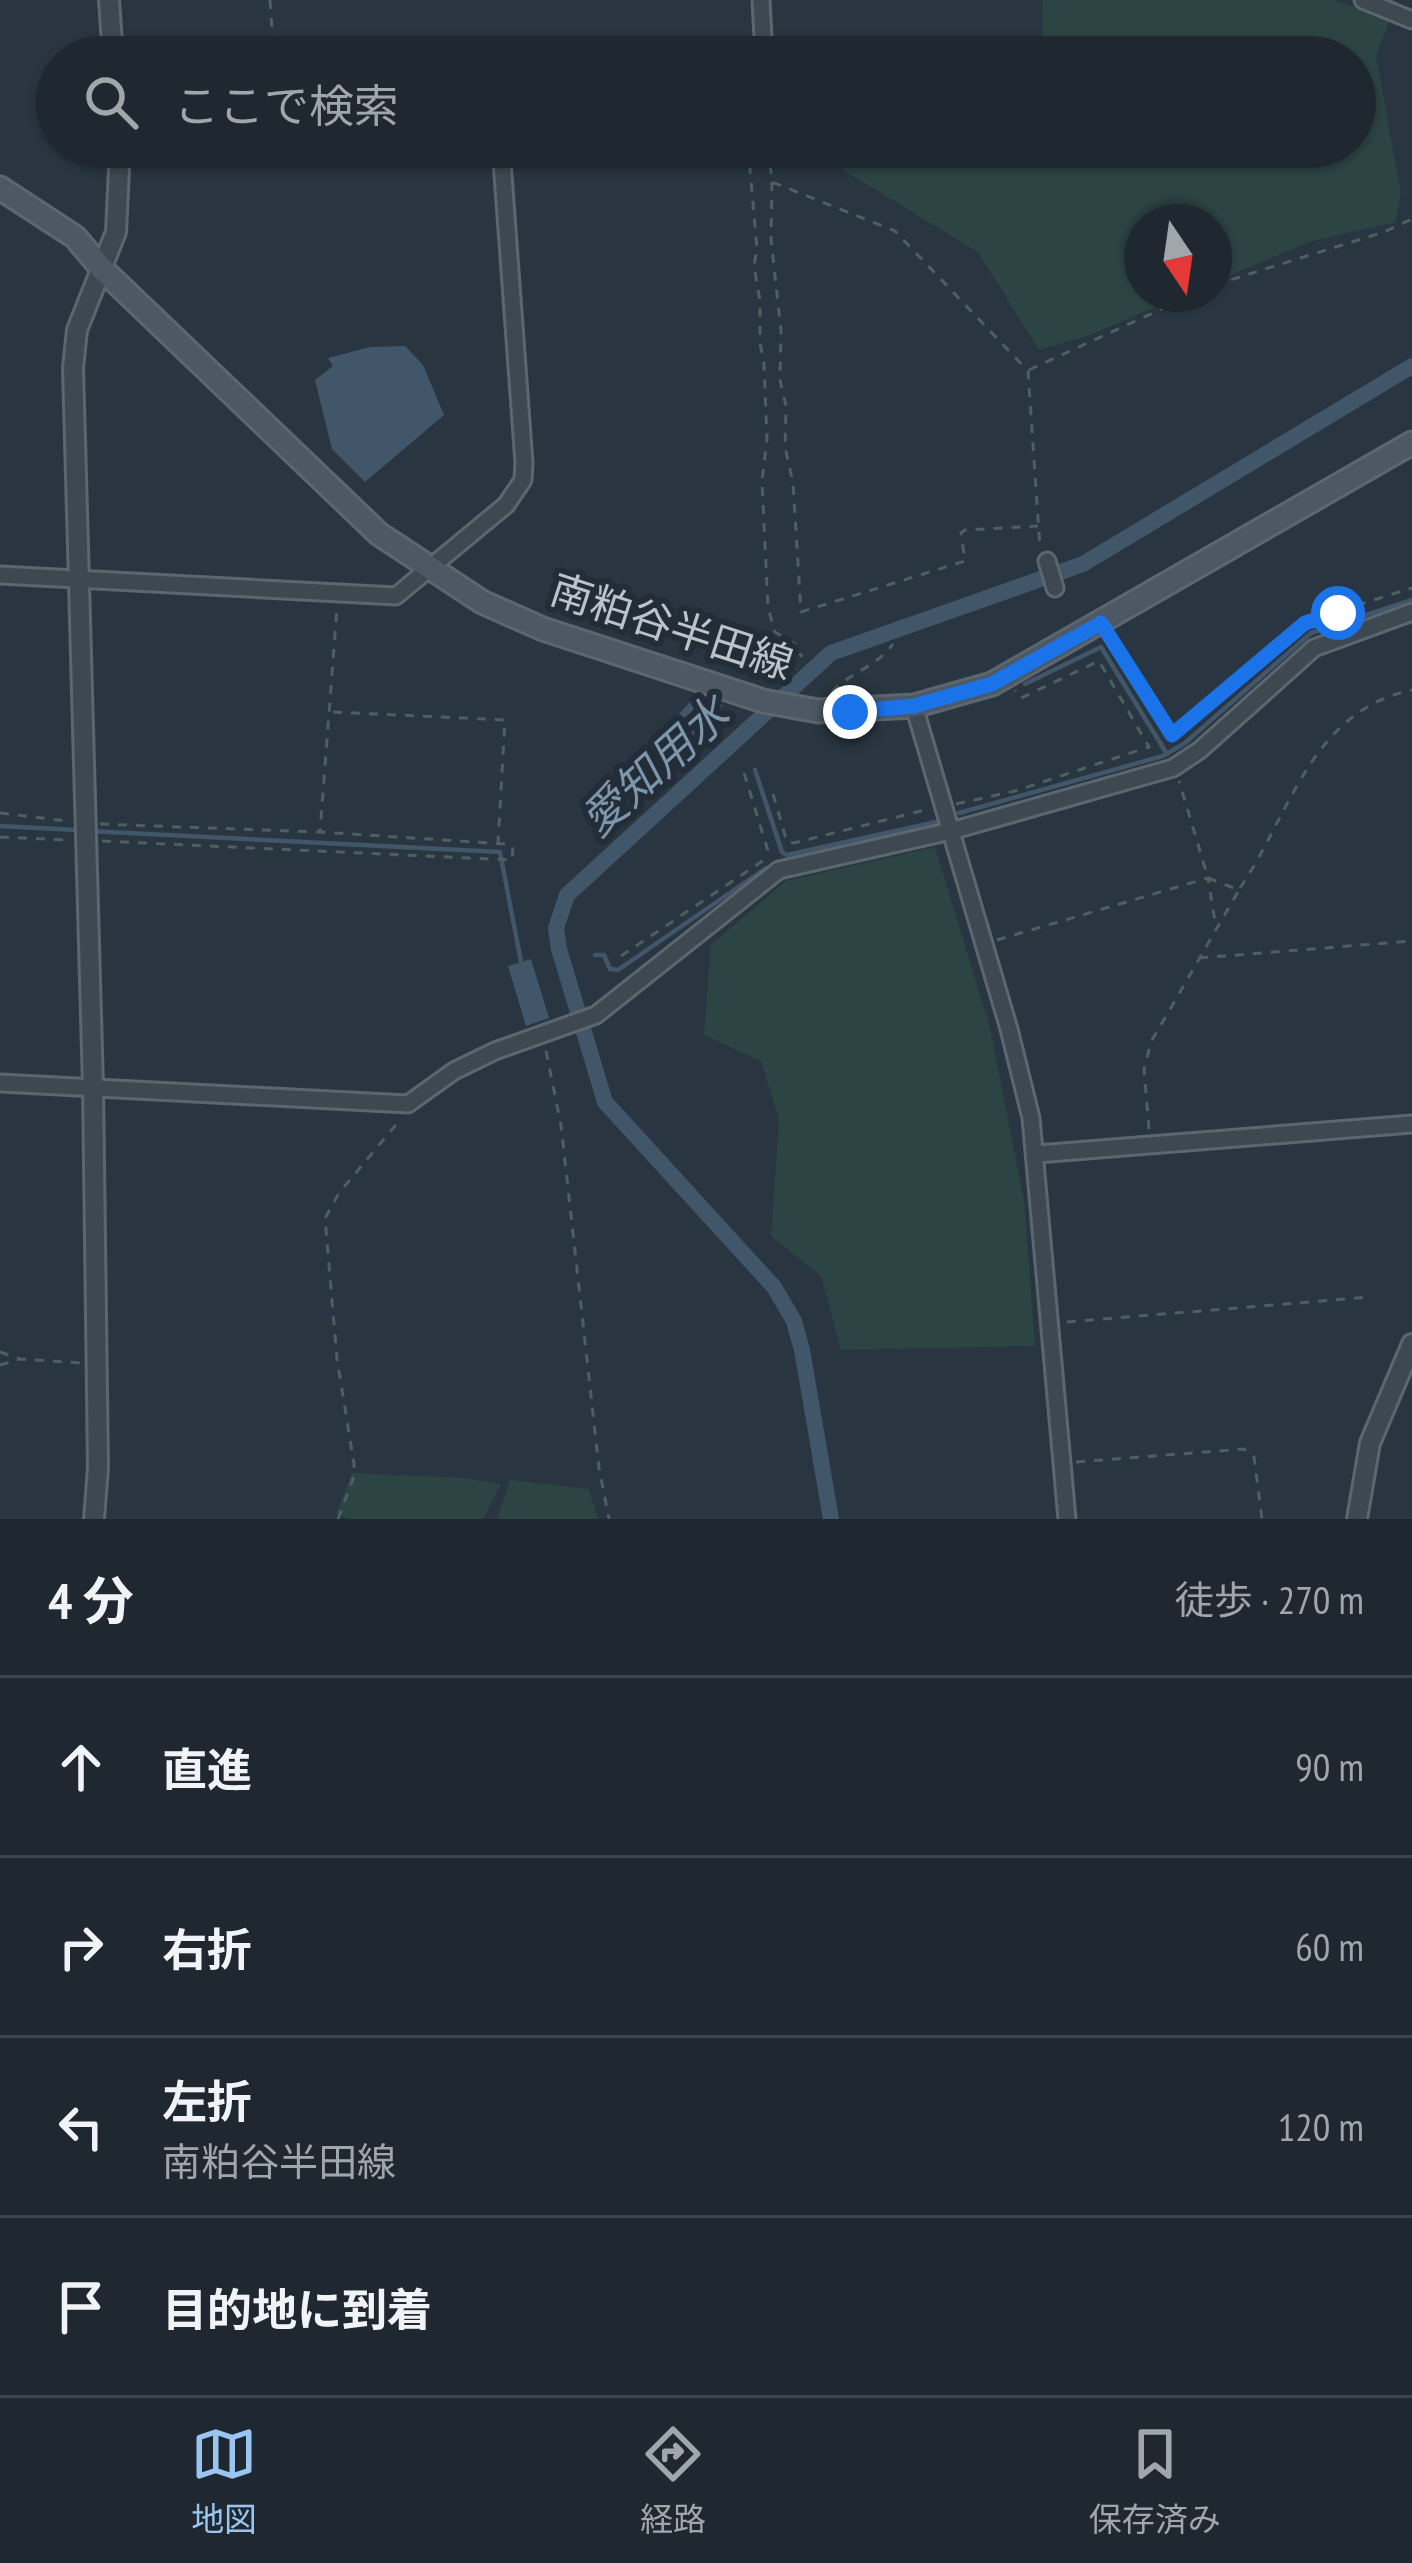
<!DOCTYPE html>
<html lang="ja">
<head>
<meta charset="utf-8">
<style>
	:root { --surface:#1f2831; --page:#2c343d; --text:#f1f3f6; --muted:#a1a6ab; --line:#3c444d; --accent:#9ac5f1 }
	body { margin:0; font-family:"PT Sans Narrow","Noto Sans JP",sans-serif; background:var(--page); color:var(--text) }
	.compass { position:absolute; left:1124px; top:204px; width:108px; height:108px; border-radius:50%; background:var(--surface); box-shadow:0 3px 9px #0004; rotate:167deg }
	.stop { position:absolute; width:36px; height:36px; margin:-27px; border:9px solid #1a73e8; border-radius:50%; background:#fff }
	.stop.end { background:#1a73e8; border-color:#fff; box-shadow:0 3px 12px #0008 }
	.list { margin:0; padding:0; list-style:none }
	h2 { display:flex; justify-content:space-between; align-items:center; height:156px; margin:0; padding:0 48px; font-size:51px }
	h2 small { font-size:39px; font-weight:400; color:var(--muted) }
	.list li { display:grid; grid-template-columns:78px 1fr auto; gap:36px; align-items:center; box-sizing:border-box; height:180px; padding:0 48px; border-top:3px solid var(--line) }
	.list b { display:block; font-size:45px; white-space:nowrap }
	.list p { margin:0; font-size:39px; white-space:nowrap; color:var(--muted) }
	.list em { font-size:39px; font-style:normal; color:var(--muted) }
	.icon { flex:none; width:66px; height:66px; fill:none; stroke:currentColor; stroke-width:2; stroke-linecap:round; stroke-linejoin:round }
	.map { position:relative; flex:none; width:1412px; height:1519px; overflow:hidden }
	.search { position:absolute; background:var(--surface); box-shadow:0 3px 9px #0004; left:36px; right:36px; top:36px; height:132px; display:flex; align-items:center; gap:30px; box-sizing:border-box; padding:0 42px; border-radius:66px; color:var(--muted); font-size:45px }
	.sheet { height:876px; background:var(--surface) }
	nav { display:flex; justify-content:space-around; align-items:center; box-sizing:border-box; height:168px; border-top:3px solid var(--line); background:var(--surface); font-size:33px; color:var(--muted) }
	nav a { display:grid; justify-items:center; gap:6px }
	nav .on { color:var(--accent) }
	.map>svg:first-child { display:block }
</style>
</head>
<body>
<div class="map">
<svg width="1412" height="1519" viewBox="0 0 1412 1519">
	<rect width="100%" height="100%" fill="#293641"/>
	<!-- green -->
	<path fill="#2c4443" d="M 1043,0 L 1334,0 L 1390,19 L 1376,56 L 1401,194 L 1395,222 L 1309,242 L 1214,282 L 1214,222 L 1142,222 L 1142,294 L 1186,294 L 1090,335 L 1039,350 L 978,252 L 843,170 L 858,147 L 1355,147 L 1355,57 L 1042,57 Z
		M 935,847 L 990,1028 L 1024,1200 L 1035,1346 L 841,1350 L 821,1276 L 771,1236 L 779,1120 L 761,1061 L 704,1035 L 711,945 L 786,881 Z
		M 352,1473 L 464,1478 L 501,1484 L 483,1519 L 348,1519 L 336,1514 Z
		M 510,1480 L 589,1489 L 598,1519 L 497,1519 Z"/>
	<!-- water -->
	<path fill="#415669" d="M 405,346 L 423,365 L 444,415 L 365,482 L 332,449 L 315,380 L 333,366 L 328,358 L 370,347 Z
		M 693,699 L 723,705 L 688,741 L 670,723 Z
		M 531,959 L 549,1018 L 526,1026 L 508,966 Z"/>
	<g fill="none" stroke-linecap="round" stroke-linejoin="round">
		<!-- stream -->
		<path stroke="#415669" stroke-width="4.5" d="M 1391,2 L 1391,0
			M 1025,684 L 1101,647 L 1167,754
			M 755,770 L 782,852 L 787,855 L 936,822
			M 959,813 L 1163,756 L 1185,743 L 1311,633 L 1412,600
			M 0,826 L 77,830
			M 89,831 L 500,852 L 522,967
			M 595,955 L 604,955 L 610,969 L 618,970 L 766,868"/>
		<!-- canal -->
		<path stroke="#415669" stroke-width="16" d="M 831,1519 L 802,1350 L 794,1321 L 774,1287 L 605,1102 L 559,949 L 556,928 L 567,895 L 831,653 L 1083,564 L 1412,366"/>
		<!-- minor casing -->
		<g stroke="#5c666f" stroke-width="21">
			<path id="minor" d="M 761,0 L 764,57
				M 1363,0 L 1412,20
				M 120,156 L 266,147
				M 1047,561 L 1055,588
				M 0,575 L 396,596 L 506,505 L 523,480 L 524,463 L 501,147
				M 914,706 L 1009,1029 L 1031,1118 L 1067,1519
				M 0,1083 L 408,1104 L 454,1071 L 495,1051 L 596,1015 L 779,870 L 951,831 L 1173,768 L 1200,750 L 1314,648 L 1412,612
				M 1037,1154 L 1412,1124"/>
		</g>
		<!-- tertiary casing -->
		<g stroke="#5c666f" stroke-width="24">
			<path id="tertiary" d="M 109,0 L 113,57
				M 94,1519 L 98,1468 L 93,1087 L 73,368 L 77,330 L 116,232 L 120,147
				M 1357,1519 L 1370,1443 L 1412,1344"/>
		</g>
		<!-- secondary casing -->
		<g stroke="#5c666f" stroke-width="27">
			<path id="secondary" d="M 0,188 L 75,237 L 103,270 L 379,534 L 482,602 L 543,629 L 763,701 L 818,711 L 914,706 L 992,684 L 1412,443"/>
		</g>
		<!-- path -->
		<path stroke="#4c6060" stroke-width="3" stroke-dasharray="9 9" stroke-linecap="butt" d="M 270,0 L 274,57
			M 748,147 L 757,248 L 754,266 L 760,301 L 760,343 L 764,364 L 767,439 L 762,481 L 768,608 L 775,632 L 795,644 L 802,657
			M 768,147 L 772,182 L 895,231 L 1028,371 L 1040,548
			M 772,182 L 771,239 L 781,331 L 780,380 L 786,406 L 785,447 L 793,483 L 801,612 L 965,561 L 961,533 L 965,530 L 1038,526
			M 1214,285 L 1384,232 L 1412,219
			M 1029,370 L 1194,294
			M 1110,641 L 1171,735 L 1309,620 L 1412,588
			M 832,692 C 849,673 878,666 893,644
			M 333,712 L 505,720 L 498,843
			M 744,773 L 769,854
			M 773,794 L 787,842 L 794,843 L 929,809
			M 956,804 L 1015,791 L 1149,747 L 1099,661 L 1021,698 L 1015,690
			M 0,813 L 67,821
			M 100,824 L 319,832
			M 0,837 L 68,840
			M 102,841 L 512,860 L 513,847 L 505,844 L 320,832 L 337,608
			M 1240,888 C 1291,813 1311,711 1412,690
			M 997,940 L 1208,878 L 1216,928
			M 621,956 L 764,860
			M 1199,958 L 1412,941
			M 546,1051 L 561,1125 L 599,1468 L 609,1519
			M 1149,1129 L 1144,1069 L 1151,1042 L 1239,890 L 1208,878 L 1179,781
			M 1067,1322 L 1370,1297
			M 0,1352 L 20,1359 L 81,1363
			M 0,1365 L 20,1359
			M 1076,1462 L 1244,1449 L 1254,1457 L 1262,1519
			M 338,1519 L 353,1479 L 354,1464 L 337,1359 L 325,1218 L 339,1193 L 399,1121"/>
		<!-- minor -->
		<use href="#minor" stroke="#3e4851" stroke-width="15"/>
		<!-- tertiary -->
		<use href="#tertiary" stroke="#3e4851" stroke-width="18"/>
		<!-- secondary -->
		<use href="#secondary" stroke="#4c5864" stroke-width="21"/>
	</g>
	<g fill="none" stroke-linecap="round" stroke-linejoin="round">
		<!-- route -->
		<path stroke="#1a73e8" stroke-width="15" d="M 850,712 L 914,706 L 992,684 L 1101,623 L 1172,735 L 1305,623 L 1338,613"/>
	</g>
	<g text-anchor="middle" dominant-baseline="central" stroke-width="12" stroke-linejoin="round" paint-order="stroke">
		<!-- street labels -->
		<g font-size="42" fill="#bbc3cb" stroke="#222d37">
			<text transform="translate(672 626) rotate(18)">南粕谷半田線</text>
		</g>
		<!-- water labels -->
		<g font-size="45" font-style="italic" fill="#7e96ab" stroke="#222d37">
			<text transform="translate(654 766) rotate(-42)">愛知用水</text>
		</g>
	</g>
</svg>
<svg class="compass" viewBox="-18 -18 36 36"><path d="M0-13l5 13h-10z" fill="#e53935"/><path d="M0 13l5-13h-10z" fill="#a1a6ab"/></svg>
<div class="stop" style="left:1338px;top:613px"></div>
<div class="stop end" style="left:850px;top:712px"></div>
<div class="search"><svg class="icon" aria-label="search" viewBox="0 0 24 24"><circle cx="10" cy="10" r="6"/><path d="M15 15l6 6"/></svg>ここで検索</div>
</div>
<section class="sheet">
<h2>4 分<small>徒歩 · 270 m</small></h2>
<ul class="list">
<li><svg class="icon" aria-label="ahead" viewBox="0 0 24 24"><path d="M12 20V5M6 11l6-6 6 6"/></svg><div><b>直進</b></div><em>90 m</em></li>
<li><svg class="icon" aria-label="right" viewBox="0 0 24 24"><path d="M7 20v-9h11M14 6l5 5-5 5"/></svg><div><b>右折</b></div><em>60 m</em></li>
<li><svg class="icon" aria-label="left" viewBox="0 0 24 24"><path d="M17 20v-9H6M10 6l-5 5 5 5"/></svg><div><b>左折</b><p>南粕谷半田線</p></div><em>120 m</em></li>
<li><svg class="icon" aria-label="arrive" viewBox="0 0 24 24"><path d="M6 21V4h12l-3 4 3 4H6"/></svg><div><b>目的地に到着</b></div></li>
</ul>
</section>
<nav>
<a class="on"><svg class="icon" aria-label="map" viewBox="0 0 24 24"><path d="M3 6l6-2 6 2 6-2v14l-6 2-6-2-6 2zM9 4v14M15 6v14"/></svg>地図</a>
<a><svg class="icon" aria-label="directions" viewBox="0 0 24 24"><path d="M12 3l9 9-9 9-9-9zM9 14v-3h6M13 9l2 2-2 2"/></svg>経路</a>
<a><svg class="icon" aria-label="saved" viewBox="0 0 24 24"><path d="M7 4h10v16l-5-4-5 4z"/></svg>保存済み</a>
</nav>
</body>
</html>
